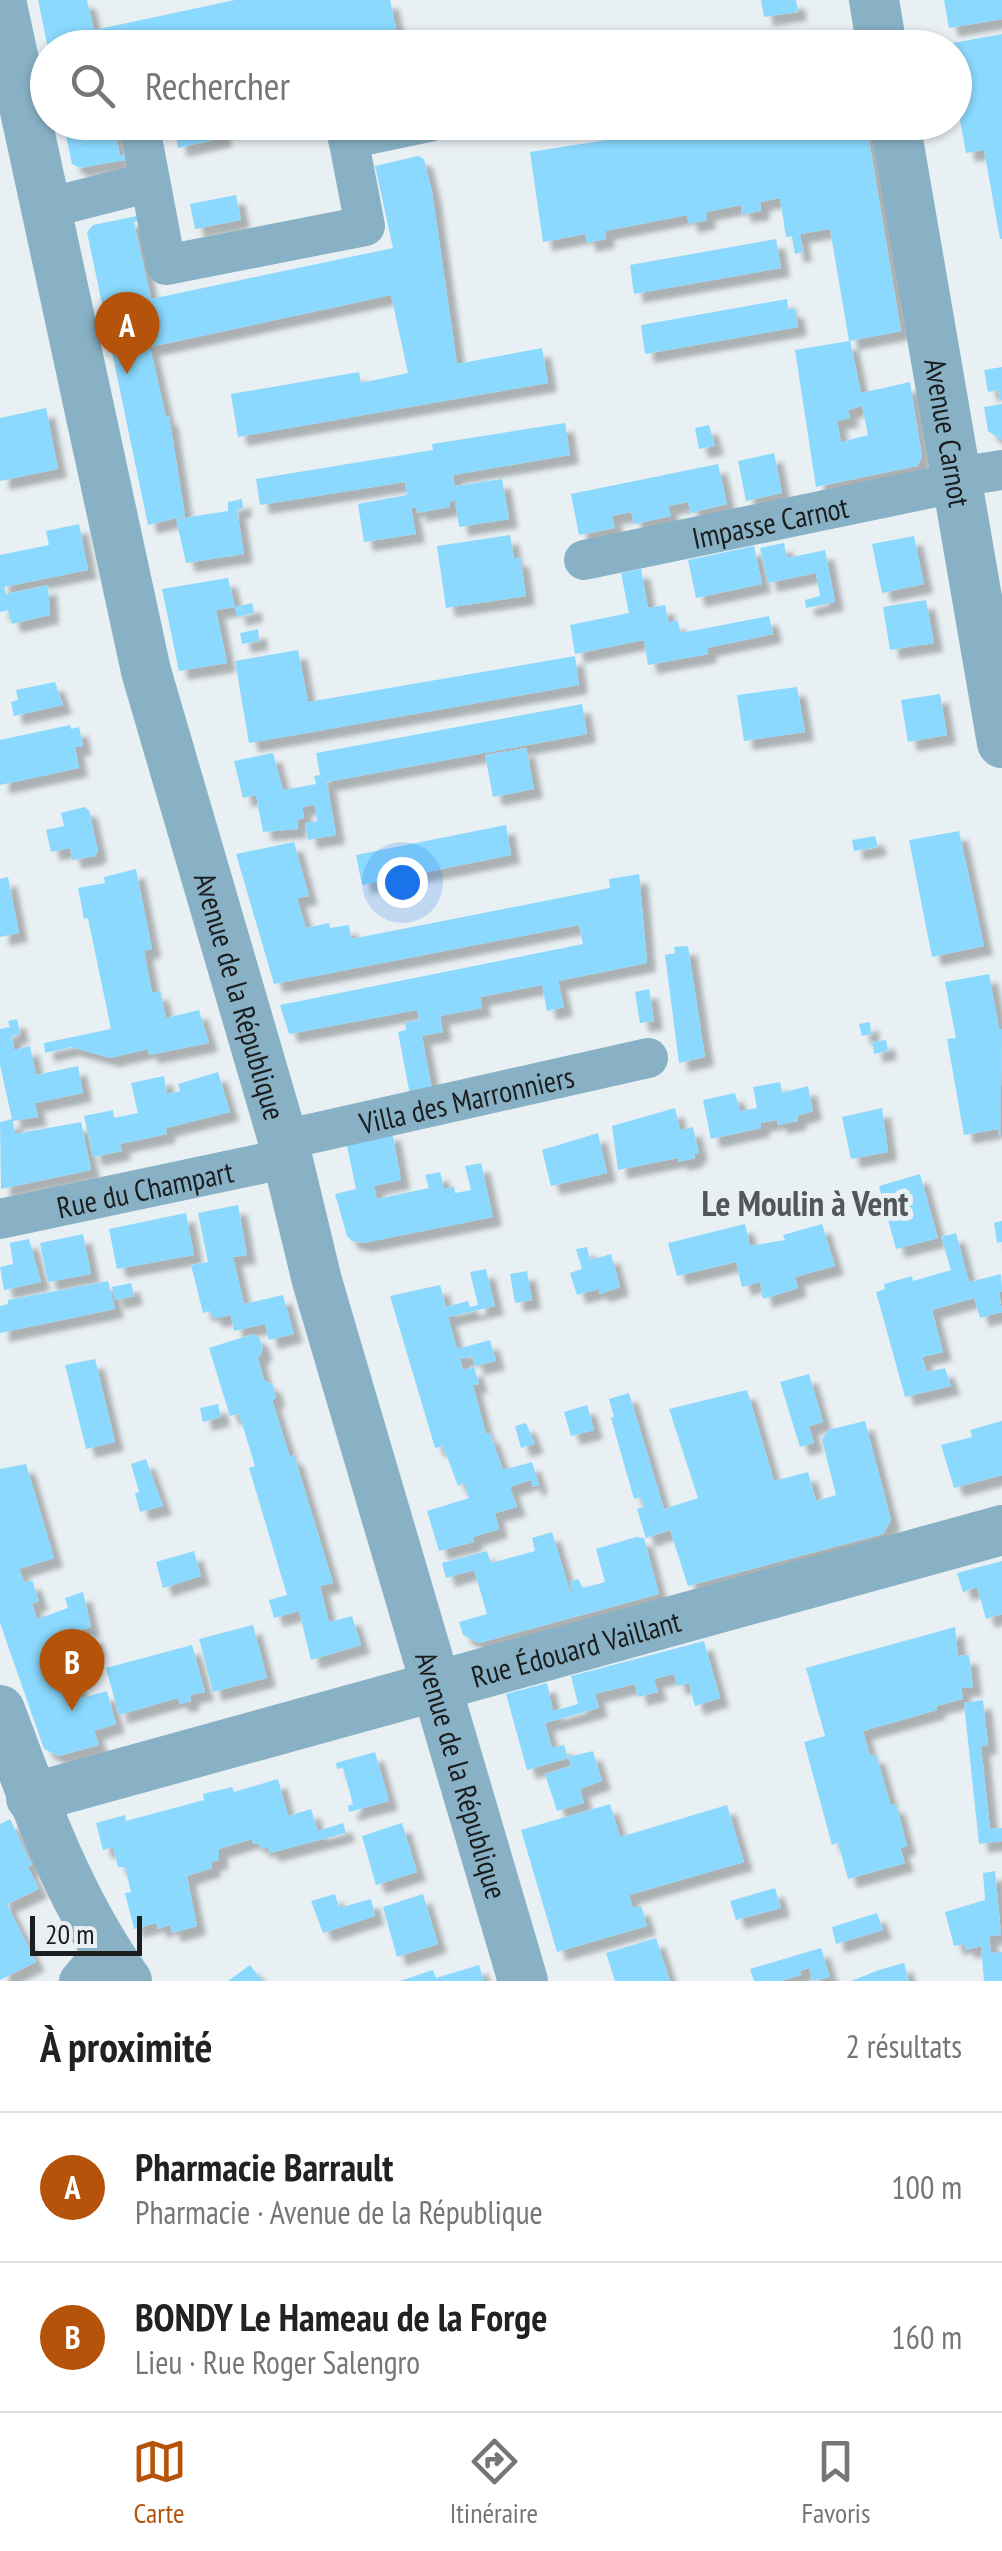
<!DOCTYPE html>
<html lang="fr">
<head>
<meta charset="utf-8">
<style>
	:root { --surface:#fff; --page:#f2f2f2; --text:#222; --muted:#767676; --line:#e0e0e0; --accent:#b45309 }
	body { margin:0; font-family:"PT Sans Narrow",sans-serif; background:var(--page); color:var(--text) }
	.scale { position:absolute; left:30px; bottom:25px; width:112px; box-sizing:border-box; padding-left:10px; border:5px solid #1b1d1e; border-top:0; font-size:28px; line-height:35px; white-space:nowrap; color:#1b1d1e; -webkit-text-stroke:8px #e9f0f3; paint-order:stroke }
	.you { position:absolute; left:402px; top:882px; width:35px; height:35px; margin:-25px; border:8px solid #fff; border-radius:50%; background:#1a73e8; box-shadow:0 0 0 15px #1a73e833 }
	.badge { display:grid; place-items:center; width:65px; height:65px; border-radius:50%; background:var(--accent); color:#fff; font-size:32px; font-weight:700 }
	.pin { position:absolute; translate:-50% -82px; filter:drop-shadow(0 2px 5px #0008) }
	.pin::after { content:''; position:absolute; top:52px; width:35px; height:30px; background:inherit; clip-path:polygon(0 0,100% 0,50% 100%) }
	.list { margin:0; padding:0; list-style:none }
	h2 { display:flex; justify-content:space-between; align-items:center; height:130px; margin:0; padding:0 40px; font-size:42px }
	h2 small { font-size:32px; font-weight:400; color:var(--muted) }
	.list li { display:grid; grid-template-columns:65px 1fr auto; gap:30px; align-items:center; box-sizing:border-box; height:150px; padding:0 40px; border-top:2px solid var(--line) }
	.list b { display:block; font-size:38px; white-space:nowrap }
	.list p { margin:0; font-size:32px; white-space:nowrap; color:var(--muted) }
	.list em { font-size:32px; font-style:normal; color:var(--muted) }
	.icon { flex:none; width:55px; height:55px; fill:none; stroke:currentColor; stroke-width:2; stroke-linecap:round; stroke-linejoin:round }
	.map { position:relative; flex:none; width:1002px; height:1981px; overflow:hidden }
	.search { position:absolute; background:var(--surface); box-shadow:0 2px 8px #0004; left:30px; right:30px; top:30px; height:110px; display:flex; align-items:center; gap:25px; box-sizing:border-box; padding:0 35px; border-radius:55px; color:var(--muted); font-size:38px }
	.sheet { height:430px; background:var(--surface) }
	nav { display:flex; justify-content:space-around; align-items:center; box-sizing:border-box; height:140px; border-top:2px solid var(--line); background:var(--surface); font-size:28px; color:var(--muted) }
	nav a { display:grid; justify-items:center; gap:5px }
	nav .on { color:var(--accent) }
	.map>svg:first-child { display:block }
</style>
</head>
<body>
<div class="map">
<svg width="1002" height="1981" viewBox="0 0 1002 1981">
	<defs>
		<filter id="shadow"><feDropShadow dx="9" dy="9" stdDeviation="2.5" flood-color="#0004"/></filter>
	</defs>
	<rect width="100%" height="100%" fill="#e9f0f3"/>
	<!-- building -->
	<path fill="#8bd9fe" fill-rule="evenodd" filter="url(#shadow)" d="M 38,0 L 87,0 L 94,30 L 235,0 L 390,0 L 400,48 L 350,48 L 346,30 L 254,48 L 48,48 Z
		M 761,0 L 796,0 L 798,12 L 764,17 Z
		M 944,0 L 1002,0 L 1002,19 L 949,28 Z
		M 1002,34 L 1002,239 L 1000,239 L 984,150 L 966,153 L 954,87 L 954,48 L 948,48 L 947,44 Z
		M 63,122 L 114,122 L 120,156 L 124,154 L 125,160 L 80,168 L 72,164 Z
		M 173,122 L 220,122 L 223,138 L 178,148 Z
		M 712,122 L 866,122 L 901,331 L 850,341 L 861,393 L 910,382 L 922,457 L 917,466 L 816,487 L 795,350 L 849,341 L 830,229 L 800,234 L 803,252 L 795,254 L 792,236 L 786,237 L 780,198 L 760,202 L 761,211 L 742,214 L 741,205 L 706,212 L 707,220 L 689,224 L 687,215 L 605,231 L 606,239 L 587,243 L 585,234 L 543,242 L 530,152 L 633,136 L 634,138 L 646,129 L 651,132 ZM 862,406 L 868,435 L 841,442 L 837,421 L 850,418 L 848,410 Z
		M 418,156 L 424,159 L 432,192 L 457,364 L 542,348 L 548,383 L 238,437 L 231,394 L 359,372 L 361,383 L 408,373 L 391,295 L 150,347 L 166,417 L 169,416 L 185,516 L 148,525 L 87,232 L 93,225 L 137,216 L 139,221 L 134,222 L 151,299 L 393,248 L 375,166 Z
		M 236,195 L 241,220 L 195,229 L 190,204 Z
		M 776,239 L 781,268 L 634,294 L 630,265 Z
		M 787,299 L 788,309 L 795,309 L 798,327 L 645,354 L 641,325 Z
		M 1002,367 L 1002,400 L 1000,400 L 998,390 L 988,392 L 984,370 Z
		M 1002,404 L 1002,440 L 988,431 L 984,407 Z
		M 46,408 L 58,469 L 0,481 L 0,418 Z
		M 565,423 L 570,455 L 453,475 L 455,486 L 502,479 L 509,519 L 459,527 L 455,500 L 450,502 L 450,507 L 417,513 L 416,507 L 411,508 L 416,534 L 364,542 L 358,504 L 407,495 L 405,482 L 260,505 L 256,479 L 433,450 L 432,444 Z
		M 709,425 L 715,446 L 699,449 L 695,428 Z
		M 774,453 L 782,493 L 746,501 L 738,461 Z
		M 718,464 L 727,504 L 690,513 L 688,502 L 668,506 L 671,516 L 634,524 L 631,512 L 612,516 L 615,528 L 579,535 L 571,494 Z
		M 242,499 L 243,508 L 237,510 L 244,554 L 186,563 L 176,519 L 228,511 L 228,502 Z
		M 79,524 L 88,570 L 4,587 L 6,594 L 48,585 L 50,615 L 12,624 L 8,610 L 0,612 L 0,555 L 49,545 L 46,531 Z
		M 510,535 L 514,559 L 520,557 L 526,596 L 446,608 L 437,546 Z
		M 914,536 L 924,584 L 882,593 L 872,544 Z
		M 784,543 L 787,558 L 825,550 L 835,602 L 806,608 L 805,600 L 820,596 L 816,573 L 768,583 L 760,548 Z
		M 754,546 L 762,584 L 696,598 L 688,560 Z
		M 641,569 L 648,608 L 665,605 L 669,623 L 677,620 L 681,633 L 769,616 L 773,634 L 707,648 L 708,654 L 648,665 L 644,640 L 575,654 L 570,625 L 629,613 L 621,573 Z
		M 228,578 L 235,607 L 216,610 L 227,663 L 179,671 L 162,589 Z
		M 926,600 L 934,643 L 890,650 L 883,607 Z
		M 252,603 L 254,613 L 237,617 L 235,607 Z
		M 258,629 L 259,641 L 242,644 L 240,633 Z
		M 298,650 L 308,702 L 575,656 L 579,685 L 249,743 L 235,661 Z
		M 55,682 L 63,705 L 14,716 L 11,702 L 18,700 L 16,690 Z
		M 797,687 L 805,732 L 744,741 L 737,695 Z
		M 940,694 L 947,735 L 908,742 L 901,700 Z
		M 582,704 L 587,734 L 327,782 L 336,835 L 308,840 L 305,823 L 317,821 L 315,805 L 302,807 L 304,818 L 297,820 L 298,829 L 263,832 L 256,795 L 243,798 L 234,761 L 273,753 L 283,790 L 316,784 L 314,776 L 320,775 L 316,753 Z
		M 70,725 L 71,729 L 79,727 L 83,746 L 75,747 L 79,768 L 0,785 L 0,740 Z
		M 526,748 L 534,789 L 493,797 L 485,755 Z
		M 84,807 L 89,810 L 98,851 L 95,856 L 72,860 L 70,848 L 51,852 L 46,830 L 64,826 L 61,813 Z
		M 506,825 L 511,855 L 362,885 L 356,855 Z
		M 959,831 L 984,946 L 932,957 L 909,840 Z
		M 875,836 L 878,847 L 854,851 L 852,840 Z
		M 294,842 L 309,896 L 297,898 L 306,928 L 329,923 L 330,928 L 349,925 L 351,939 L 610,888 L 609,879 L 639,874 L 647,963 L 558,981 L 564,1007 L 547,1011 L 542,985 L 480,997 L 482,1008 L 440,1016 L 443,1032 L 422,1036 L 432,1090 L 410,1095 L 398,1032 L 406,1030 L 405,1022 L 419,1020 L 417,1010 L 289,1034 L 280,1005 L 583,944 L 579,925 L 274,984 L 236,854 Z
		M 136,869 L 152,949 L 144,951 L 152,993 L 160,991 L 166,1018 L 199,1010 L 209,1043 L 149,1055 L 148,1049 L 110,1058 L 71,1047 L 45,1053 L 44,1043 L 111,1029 L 88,918 L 84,919 L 78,888 L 105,883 L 104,877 Z
		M 8,877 L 19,933 L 0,937 L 0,879 Z
		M 688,946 L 705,1057 L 679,1063 L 665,955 L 675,953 L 674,947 Z
		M 989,974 L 999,1029 L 1002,1029 L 1000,1143 L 998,1129 L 964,1135 L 947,1039 L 956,1038 L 945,982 Z
		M 649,989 L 654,1021 L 640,1023 L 635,992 Z
		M 17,1019 L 20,1034 L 12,1036 L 14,1050 L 30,1046 L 36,1075 L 78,1066 L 83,1093 L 35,1103 L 38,1117 L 13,1121 L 15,1134 L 81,1122 L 91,1170 L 1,1189 L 0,1122 L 12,1119 L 0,1065 L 0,1029 L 10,1027 L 8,1021 Z
		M 870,1022 L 871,1034 L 862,1036 L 859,1024 Z
		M 886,1040 L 888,1051 L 874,1054 L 872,1042 Z
		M 218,1072 L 230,1112 L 166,1128 L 167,1134 L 120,1144 L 122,1151 L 93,1157 L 84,1116 L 113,1110 L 114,1118 L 138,1113 L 131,1083 L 164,1076 L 167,1094 L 180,1091 L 178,1084 Z
		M 780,1082 L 782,1093 L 808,1086 L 813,1111 L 797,1116 L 798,1121 L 778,1125 L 777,1120 L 760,1123 L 761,1128 L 711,1139 L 703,1100 L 735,1093 L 740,1111 L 757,1108 L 753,1087 Z
		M 675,1108 L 680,1130 L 693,1127 L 699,1153 L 694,1154 L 695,1158 L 679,1162 L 678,1158 L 618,1170 L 612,1126 Z
		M 882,1108 L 888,1152 L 851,1159 L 842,1117 Z
		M 392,1131 L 401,1180 L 374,1186 L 377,1199 L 429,1188 L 425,1175 L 440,1172 L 444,1189 L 454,1187 L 455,1193 L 471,1190 L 465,1166 L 481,1163 L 493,1217 L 363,1243 L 352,1241 L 347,1236 L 335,1194 L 356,1189 L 346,1141 Z
		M 598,1133 L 607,1173 L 551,1186 L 542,1150 Z
		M 920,1174 L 938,1238 L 896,1249 L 879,1186 Z
		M 238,1205 L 247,1255 L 233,1257 L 244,1304 L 283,1295 L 294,1334 L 269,1340 L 265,1324 L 234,1331 L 231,1315 L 217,1318 L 212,1317 L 210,1311 L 203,1313 L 191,1265 L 208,1262 L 198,1213 Z
		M 186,1213 L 194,1255 L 117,1269 L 109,1229 Z
		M 1002,1221 L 1002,1242 L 997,1243 L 994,1223 Z
		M 745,1224 L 750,1246 L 785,1240 L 783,1235 L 822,1224 L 835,1266 L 795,1277 L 798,1288 L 763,1299 L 760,1282 L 742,1287 L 736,1262 L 677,1276 L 668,1243 Z
		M 956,1233 L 969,1282 L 1001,1274 L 1002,1291 L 999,1292 L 1002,1312 L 980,1318 L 974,1298 L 932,1310 L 943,1352 L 922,1357 L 927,1372 L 945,1368 L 951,1386 L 905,1397 L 876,1292 L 885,1289 L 884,1284 L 912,1276 L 913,1281 L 951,1270 L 941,1237 Z
		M 83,1234 L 91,1274 L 48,1282 L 40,1243 Z
		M 29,1239 L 41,1282 L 4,1290 L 0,1267 L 13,1264 L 10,1243 Z
		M 587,1247 L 590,1260 L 611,1254 L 620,1287 L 600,1294 L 599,1289 L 577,1295 L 570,1273 L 582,1269 L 576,1249 Z
		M 486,1269 L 495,1306 L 448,1317 L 457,1349 L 490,1340 L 496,1361 L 475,1366 L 472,1356 L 460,1359 L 463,1370 L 474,1367 L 479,1384 L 473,1385 L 486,1434 L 490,1433 L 503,1470 L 532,1462 L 539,1485 L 533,1487 L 531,1480 L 510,1487 L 517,1507 L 495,1513 L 499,1529 L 473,1537 L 474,1542 L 439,1551 L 427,1511 L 469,1498 L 464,1483 L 458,1486 L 443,1446 L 435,1448 L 390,1296 L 440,1285 L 446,1307 L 468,1301 L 470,1307 L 478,1305 L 470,1272 Z
		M 527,1271 L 532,1300 L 515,1303 L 510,1274 Z
		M 108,1281 L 115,1309 L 0,1333 L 0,1306 L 8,1304 L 8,1300 Z
		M 131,1283 L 134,1296 L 115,1300 L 112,1287 Z
		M 253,1334 L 259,1337 L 263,1350 L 258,1358 L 264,1380 L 273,1385 L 276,1398 L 272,1400 L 290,1457 L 294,1455 L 333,1583 L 320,1586 L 329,1622 L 352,1616 L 361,1645 L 311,1660 L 299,1611 L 274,1618 L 269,1600 L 287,1595 L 249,1468 L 255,1466 L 239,1414 L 230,1416 L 209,1348 Z
		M 95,1359 L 115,1442 L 86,1449 L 65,1365 Z
		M 809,1374 L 823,1422 L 809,1426 L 814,1443 L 800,1447 L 780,1382 Z
		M 747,1390 L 774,1481 L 808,1472 L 816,1501 L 836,1495 L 822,1440 L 828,1430 L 865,1421 L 891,1520 L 883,1534 L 688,1586 L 670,1530 L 646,1538 L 637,1509 L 644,1507 L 641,1497 L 634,1499 L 611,1418 L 614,1417 L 609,1399 L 629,1393 L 664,1509 L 698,1498 L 669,1409 Z
		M 218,1404 L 221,1417 L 203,1422 L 200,1408 Z
		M 587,1405 L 594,1430 L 571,1436 L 564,1412 Z
		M 1002,1421 L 1002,1475 L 954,1488 L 941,1445 L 972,1437 L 970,1430 Z
		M 526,1423 L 535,1444 L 521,1448 L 515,1426 Z
		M 146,1459 L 163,1506 L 140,1512 L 135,1493 L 139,1492 L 131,1464 Z
		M 26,1464 L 54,1558 L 19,1569 L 25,1583 L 32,1580 L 39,1601 L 32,1604 L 37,1619 L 68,1608 L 65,1598 L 83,1592 L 91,1627 L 60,1637 L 67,1654 L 72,1652 L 75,1659 L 69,1662 L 82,1698 L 107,1691 L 116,1724 L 94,1731 L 99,1745 L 59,1756 L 44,1749 L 0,1623 L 0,1469 Z
		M 552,1532 L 570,1592 L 572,1591 L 569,1582 L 578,1579 L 583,1588 L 605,1582 L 596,1549 L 636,1537 L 644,1538 L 659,1594 L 479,1643 L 463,1635 L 459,1622 L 487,1614 L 474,1570 L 446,1578 L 442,1563 L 487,1551 L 491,1563 L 535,1551 L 532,1538 Z
		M 194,1551 L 201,1576 L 163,1588 L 156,1562 Z
		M 1002,1561 L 1002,1614 L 986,1619 L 977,1587 L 963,1592 L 957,1573 Z
		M 253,1625 L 267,1678 L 213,1692 L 199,1639 Z
		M 955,1627 L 958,1656 L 969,1655 L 973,1687 L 961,1688 L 963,1699 L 936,1706 L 937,1710 L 863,1731 L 870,1756 L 876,1754 L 891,1806 L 896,1804 L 907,1846 L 900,1848 L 905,1863 L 848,1879 L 838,1842 L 832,1845 L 804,1742 L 825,1736 L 806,1668 Z
		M 93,1634 L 97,1649 L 86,1652 L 82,1638 Z
		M 704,1641 L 720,1698 L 695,1706 L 689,1683 L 677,1686 L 674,1674 L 654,1679 L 658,1692 L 638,1697 L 635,1684 L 595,1694 L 599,1708 L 545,1723 L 552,1748 L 564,1745 L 568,1758 L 527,1770 L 506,1694 L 547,1683 L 553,1711 L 578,1704 L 571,1676 Z
		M 192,1645 L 205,1692 L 190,1695 L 191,1701 L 180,1704 L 178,1698 L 119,1715 L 106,1668 Z
		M 983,1700 L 988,1745 L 981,1746 L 990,1829 L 1002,1828 L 1002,1841 L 979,1844 L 964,1703 Z
		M 593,1751 L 602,1781 L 580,1789 L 584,1803 L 557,1811 L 545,1774 L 571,1766 L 568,1757 Z
		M 375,1752 L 389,1801 L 349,1812 L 348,1806 L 353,1804 L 343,1768 L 337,1769 L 336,1763 Z
		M 278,1779 L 288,1816 L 311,1809 L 318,1831 L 343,1823 L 346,1833 L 270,1853 L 268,1847 L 261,1849 L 259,1843 L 254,1844 L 252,1839 L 219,1849 L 219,1860 L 211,1862 L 212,1868 L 187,1876 L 197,1926 L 172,1933 L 170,1925 L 158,1929 L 156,1923 L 134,1929 L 125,1893 L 131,1892 L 125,1867 L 118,1867 L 113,1847 L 103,1850 L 96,1823 L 125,1815 L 126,1821 L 204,1800 L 203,1794 L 232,1787 L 234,1792 Z
		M 610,1804 L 620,1837 L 727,1805 L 744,1862 L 629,1895 L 633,1908 L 641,1906 L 647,1926 L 557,1952 L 521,1830 Z
		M 10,1819 L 32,1865 L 28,1867 L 39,1889 L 7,1904 L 36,1962 L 0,1980 L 0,1824 Z
		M 402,1823 L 417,1872 L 376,1885 L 362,1836 Z
		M 995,1871 L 1001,1935 L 989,1936 L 991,1953 L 1002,1952 L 1002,1981 L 984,1981 L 981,1946 L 966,1950 L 964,1944 L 954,1946 L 945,1912 L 985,1900 L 983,1873 Z
		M 775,1888 L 781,1908 L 736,1920 L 730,1901 Z
		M 335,1894 L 339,1908 L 371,1899 L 375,1916 L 323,1933 L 311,1901 Z
		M 423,1894 L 438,1944 L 397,1957 L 383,1907 Z
		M 877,1913 L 883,1930 L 836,1944 L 832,1927 Z
		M 656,1938 L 670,1981 L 615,1981 L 606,1953 Z
		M 821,1948 L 830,1977 L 813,1981 L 809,1968 L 800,1971 L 801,1975 L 781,1981 L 754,1981 L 750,1969 Z
		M 904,1963 L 909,1981 L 851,1981 L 879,1970 Z
		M 250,1965 L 262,1981 L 228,1981 Z
		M 479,1965 L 484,1981 L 400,1981 L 433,1970 L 436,1978 Z"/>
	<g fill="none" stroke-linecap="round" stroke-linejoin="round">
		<!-- minor -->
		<g stroke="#88b1c5" stroke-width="40">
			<path d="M 139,122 L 166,265 L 365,226 L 345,122"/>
			<path d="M 348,139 L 429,122"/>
			<path d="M 44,209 L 150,182"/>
			<path id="s1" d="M 584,560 L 955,483 L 976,474 L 1002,470"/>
			<path id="s2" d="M 283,1140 L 648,1058"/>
			<path id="s3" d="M 0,1219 L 288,1158"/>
			<path d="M 79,1981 L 105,1950"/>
		</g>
		<!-- tertiary -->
		<g stroke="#88b1c5" stroke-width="50">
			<path id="s4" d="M 1,0 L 146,671 L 283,1140 L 317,1281 L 523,1981"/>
			<path d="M 874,0 L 882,48"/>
			<path id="s5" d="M 895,122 L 1002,743"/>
			<path d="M 0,1710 C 34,1802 69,1900 127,1981"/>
			<path id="s6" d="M 31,1798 L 1002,1530"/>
		</g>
	</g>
	<g text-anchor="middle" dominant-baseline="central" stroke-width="10" stroke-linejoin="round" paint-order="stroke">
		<!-- street labels -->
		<g font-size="30" fill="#1b1d1e" stroke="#e9f0f3">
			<text stroke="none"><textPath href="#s5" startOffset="315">Avenue Carnot</textPath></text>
			<text stroke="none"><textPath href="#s1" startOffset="190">Impasse Carnot</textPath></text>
			<text stroke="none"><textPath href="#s4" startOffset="1025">Avenue de la République</textPath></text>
			<text stroke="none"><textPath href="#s2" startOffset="188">Villa des Marronniers</textPath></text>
			<text stroke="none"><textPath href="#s3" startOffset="148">Rue du Champart</textPath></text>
			<text stroke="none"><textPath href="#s6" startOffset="565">Rue Édouard Vaillant</textPath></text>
			<text stroke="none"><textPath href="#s4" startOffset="1835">Avenue de la République</textPath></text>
		</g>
		<!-- quarter labels -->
		<g font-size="35" font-weight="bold" fill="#52575a" stroke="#e9f0f3">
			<text x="805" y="1203">Le Moulin à Vent</text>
		</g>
	</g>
</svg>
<div class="scale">20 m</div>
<div class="you"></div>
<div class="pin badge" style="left:127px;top:374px">A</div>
<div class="pin badge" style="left:72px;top:1711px">B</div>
<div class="search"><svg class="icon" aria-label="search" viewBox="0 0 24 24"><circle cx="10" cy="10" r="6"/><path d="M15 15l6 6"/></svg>Rechercher</div>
</div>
<section class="sheet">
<h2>À proximité<small>2 résultats</small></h2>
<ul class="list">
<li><span class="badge">A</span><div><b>Pharmacie Barrault</b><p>Pharmacie · Avenue de la République</p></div><em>100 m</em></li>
<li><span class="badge">B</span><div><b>BONDY Le Hameau de la Forge</b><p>Lieu · Rue Roger Salengro</p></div><em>160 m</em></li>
</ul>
</section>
<nav>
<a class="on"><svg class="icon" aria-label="map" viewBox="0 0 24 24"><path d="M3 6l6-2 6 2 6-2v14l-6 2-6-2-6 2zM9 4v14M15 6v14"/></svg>Carte</a>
<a><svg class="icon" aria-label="directions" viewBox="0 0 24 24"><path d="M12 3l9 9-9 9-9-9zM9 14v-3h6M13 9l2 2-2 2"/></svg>Itinéraire</a>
<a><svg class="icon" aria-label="saved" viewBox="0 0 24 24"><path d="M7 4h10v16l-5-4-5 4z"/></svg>Favoris</a>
</nav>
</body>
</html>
